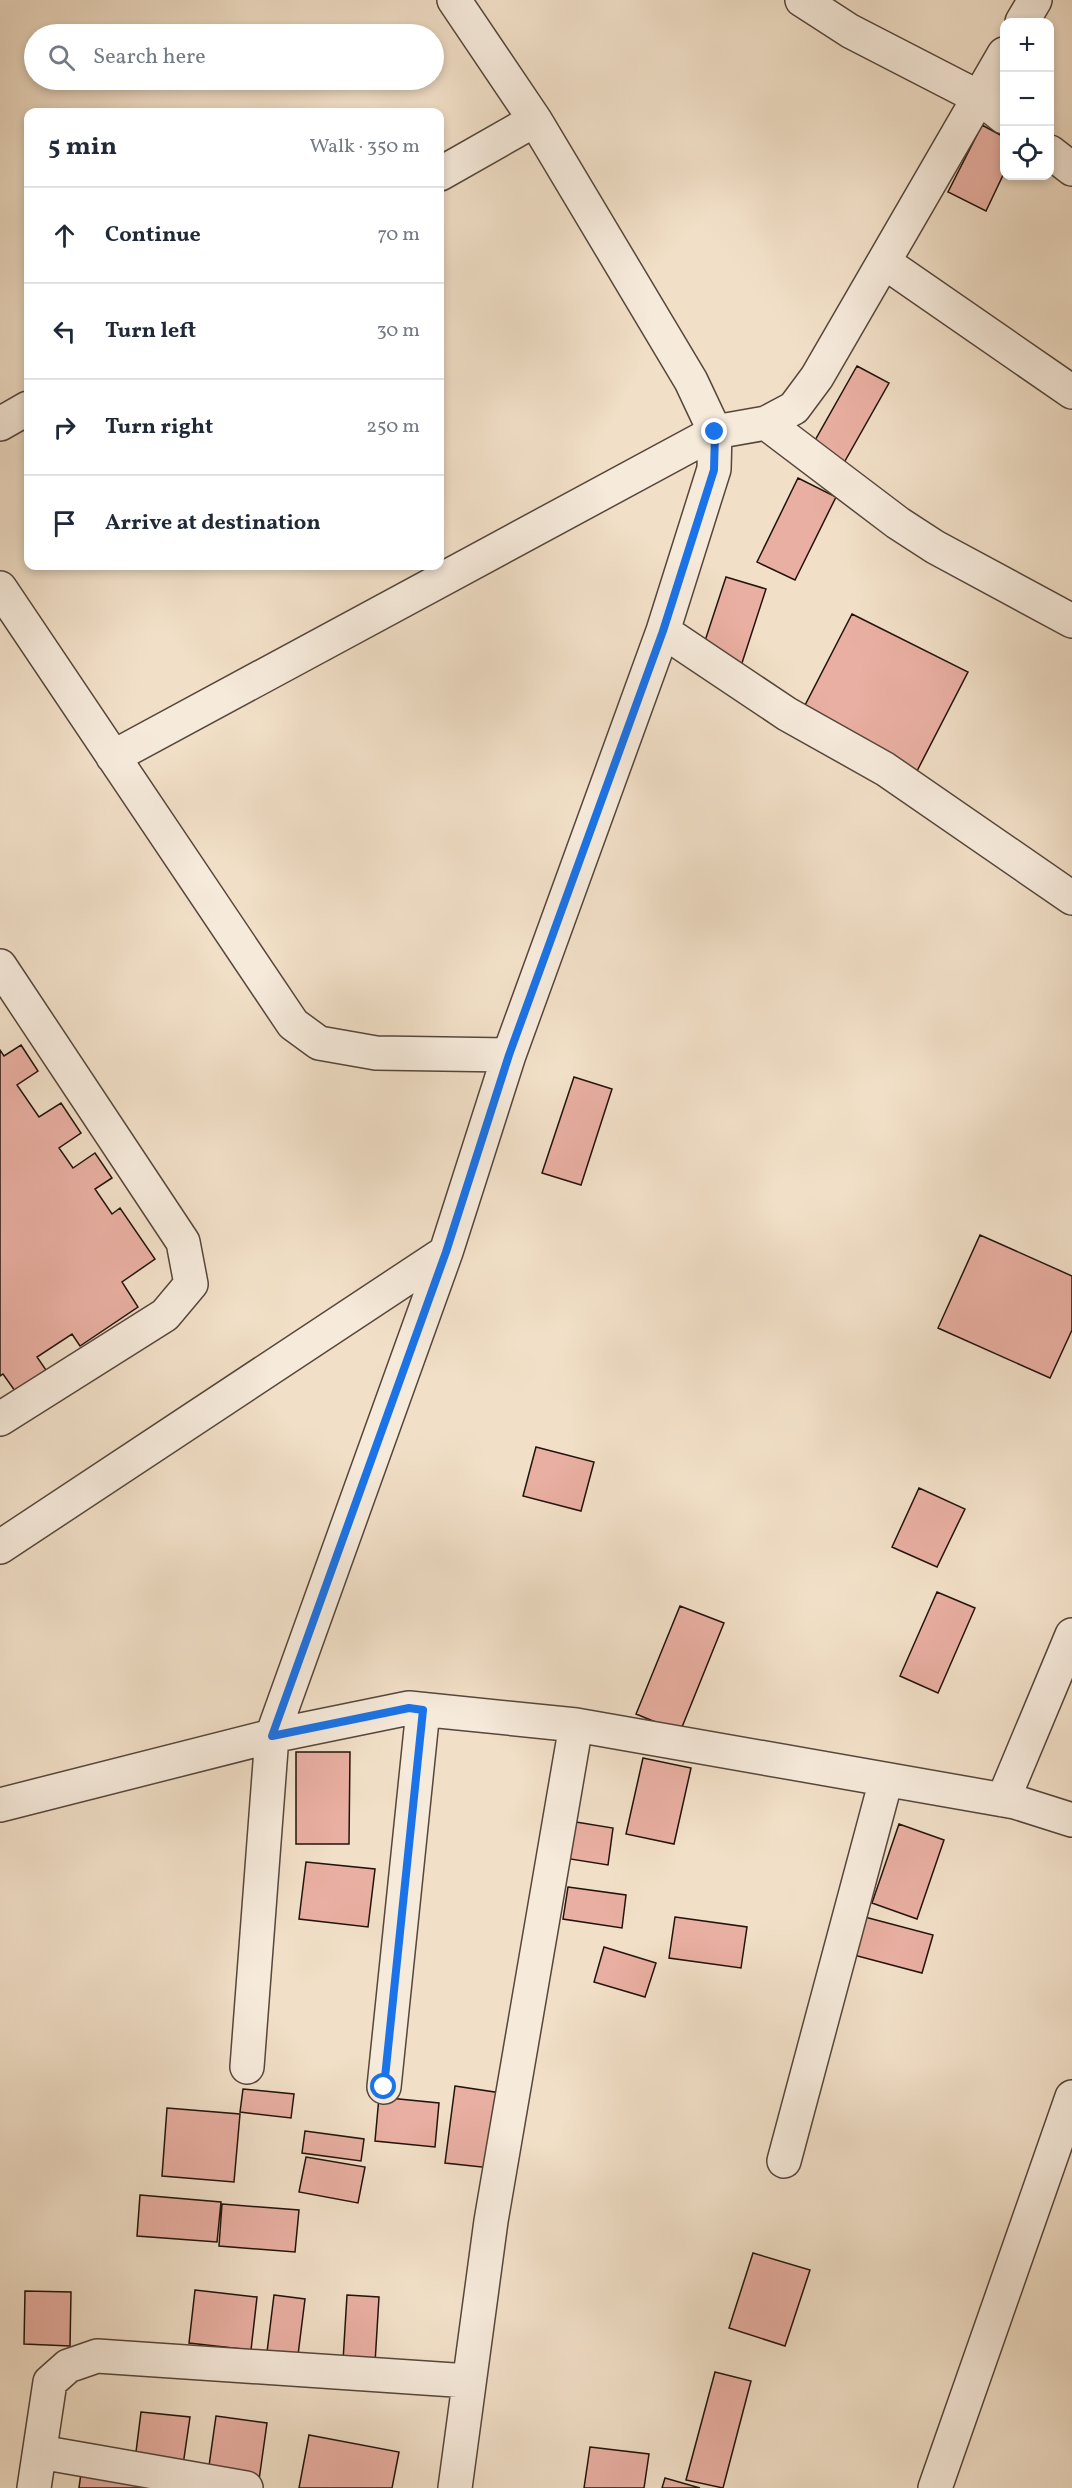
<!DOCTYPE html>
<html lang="en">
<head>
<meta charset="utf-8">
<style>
	:root { --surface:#fff; --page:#f6f6f7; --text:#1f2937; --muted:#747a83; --line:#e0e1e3 }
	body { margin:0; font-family:Vollkorn,serif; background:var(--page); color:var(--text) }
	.controls { position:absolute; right:18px; top:18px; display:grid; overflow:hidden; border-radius:12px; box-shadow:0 3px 9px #0003 }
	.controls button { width:54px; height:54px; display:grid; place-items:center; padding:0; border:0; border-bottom:2px solid var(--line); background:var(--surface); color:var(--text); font:30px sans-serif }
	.stop { position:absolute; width:18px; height:18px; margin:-14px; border:4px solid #1a73e8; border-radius:50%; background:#fff }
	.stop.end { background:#1a73e8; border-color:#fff; box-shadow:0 2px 6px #0008 }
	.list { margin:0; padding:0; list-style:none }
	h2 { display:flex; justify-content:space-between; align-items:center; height:78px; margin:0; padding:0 24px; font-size:26px }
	h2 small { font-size:20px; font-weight:400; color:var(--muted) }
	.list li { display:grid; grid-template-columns:39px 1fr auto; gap:18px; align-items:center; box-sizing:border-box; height:96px; padding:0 24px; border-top:2px solid var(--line) }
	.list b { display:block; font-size:22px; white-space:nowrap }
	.list em { font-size:20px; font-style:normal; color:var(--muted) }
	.icon { flex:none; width:33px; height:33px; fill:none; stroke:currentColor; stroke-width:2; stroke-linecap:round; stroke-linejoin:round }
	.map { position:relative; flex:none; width:1072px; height:2488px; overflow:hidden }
	.search { position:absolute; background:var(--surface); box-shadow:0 3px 9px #0003; left:24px; top:24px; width:420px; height:66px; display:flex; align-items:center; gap:15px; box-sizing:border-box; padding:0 21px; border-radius:33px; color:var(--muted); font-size:22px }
	.panel { position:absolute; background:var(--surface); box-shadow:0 3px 9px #0003; left:24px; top:108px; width:420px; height:462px; border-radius:12px }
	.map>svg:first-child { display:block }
</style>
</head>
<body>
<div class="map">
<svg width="1072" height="2488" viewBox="0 0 1072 2488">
	<rect width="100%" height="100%" fill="#f1dfc7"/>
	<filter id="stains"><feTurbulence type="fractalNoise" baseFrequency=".00333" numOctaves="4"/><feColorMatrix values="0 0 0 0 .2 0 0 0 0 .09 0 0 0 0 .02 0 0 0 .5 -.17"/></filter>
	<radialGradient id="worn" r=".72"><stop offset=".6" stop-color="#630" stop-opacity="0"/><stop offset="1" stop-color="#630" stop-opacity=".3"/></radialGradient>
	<!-- building -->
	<path fill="#e9afa2" stroke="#22130c" stroke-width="1.5" d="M 982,125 L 1004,137 L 1004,173 L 986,211 L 948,192 Z
		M 857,366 L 889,383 L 841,468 L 809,451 Z
		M 798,478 L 836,497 L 795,580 L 757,562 Z
		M 726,577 L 766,589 L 741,666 L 701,653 Z
		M 852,614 L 968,672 L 917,771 L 801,713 Z
		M 21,1045 L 38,1071 L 17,1085 L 39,1117 L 61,1103 L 81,1133 L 59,1148 L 73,1168 L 95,1153 L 112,1178 L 95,1189 L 112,1214 L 120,1208 L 155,1259 L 122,1282 L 138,1307 L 80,1346 L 72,1334 L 37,1357 L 46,1370 L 15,1391 L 3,1374 L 0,1376 L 0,1050 L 4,1056 Z
		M 574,1077 L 612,1089 L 581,1185 L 542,1173 Z
		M 980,1235 L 1072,1276 L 1072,1330 L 1050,1378 L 938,1328 Z
		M 536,1447 L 594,1462 L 581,1511 L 523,1496 Z
		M 919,1488 L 965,1509 L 937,1567 L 892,1547 Z
		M 937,1592 L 975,1608 L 938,1693 L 900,1676 Z
		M 680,1606 L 724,1623 L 680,1732 L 636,1714 Z
		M 296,1752 L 350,1752 L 349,1844 L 296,1844 Z
		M 643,1758 L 691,1768 L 674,1844 L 626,1834 Z
		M 576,1822 L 613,1828 L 608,1865 L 564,1858 Z
		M 899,1824 L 944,1840 L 917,1919 L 872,1903 Z
		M 306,1862 L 375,1869 L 368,1927 L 299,1919 Z
		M 568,1887 L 626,1895 L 622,1928 L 563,1919 Z
		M 861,1916 L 933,1935 L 922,1973 L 850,1954 Z
		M 675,1917 L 747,1927 L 741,1968 L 669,1958 Z
		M 604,1947 L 656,1963 L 645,1997 L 594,1982 Z
		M 455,2086 L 501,2093 L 491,2168 L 445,2163 Z
		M 243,2089 L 294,2094 L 291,2118 L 240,2112 Z
		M 379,2097 L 439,2103 L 435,2147 L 375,2141 Z
		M 167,2108 L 240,2114 L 234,2182 L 162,2176 Z
		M 305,2131 L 364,2139 L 361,2161 L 302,2153 Z
		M 306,2157 L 365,2167 L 358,2203 L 299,2192 Z
		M 140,2195 L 221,2202 L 217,2242 L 137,2236 Z
		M 222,2204 L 299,2210 L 295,2252 L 219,2246 Z
		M 753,2253 L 810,2270 L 785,2346 L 729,2328 Z
		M 195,2290 L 257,2297 L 251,2350 L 189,2343 Z
		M 25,2291 L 71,2292 L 70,2346 L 24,2344 Z
		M 274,2295 L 305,2299 L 298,2355 L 267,2352 Z
		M 347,2295 L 379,2297 L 375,2363 L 343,2361 Z
		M 715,2372 L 751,2381 L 723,2488 L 686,2480 Z
		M 141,2412 L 190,2417 L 183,2465 L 135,2460 Z
		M 216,2416 L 267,2423 L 259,2480 L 208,2473 Z
		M 309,2435 L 399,2452 L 392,2488 L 299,2488 Z
		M 590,2447 L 649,2454 L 644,2488 L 584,2488 Z
		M 81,2473 L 154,2488 L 79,2488 Z
		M 665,2478 L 700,2488 L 662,2488 Z"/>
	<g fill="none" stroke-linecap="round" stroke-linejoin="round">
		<!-- minor casing -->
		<g stroke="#56463b" stroke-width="36">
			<path id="minor" d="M 802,0 L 850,31 L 980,98 L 1004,117
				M 1022,22 L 1035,0
				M 1050,152 L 1072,169
				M 440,174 L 535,120
				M 884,262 L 1072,392
				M 766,423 L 898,523 L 935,547 L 1072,621
				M 0,424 L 28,408
				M 0,588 L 293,1024 L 319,1043 L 376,1053 L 509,1055
				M 663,631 L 787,714 L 885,769 L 1072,898
				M 113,757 L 715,432 L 766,423 L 794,408 L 817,377 L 1004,54
				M 0,966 L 183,1242 L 191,1284 L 165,1315 L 0,1419
				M 0,1547 L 446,1252
				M 1003,1800 L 1072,1635
				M 0,1805 L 272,1736 L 409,1708 L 576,1725 L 1015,1802 L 1072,1820
				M 247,2067 L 272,1736 L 446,1252 L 509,1055 L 663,631 L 714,469 L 715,432 L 691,381 L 535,120 L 454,0
				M 384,2087 L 423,1710
				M 784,2161 L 886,1780
				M 40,2452 L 246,2488
				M 34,2488 L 50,2382 L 68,2366 L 97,2356 L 469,2381
				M 455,2488 L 491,2221 L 576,1725
				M 935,2488 L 1072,2097"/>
		</g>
		<!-- minor -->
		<use href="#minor" stroke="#f6eadb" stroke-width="33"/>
	</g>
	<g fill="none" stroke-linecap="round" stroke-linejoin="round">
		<!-- route -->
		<path stroke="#1a73e8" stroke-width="8" d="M 384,2087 L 423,1710 L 409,1708 L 272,1736 L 446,1252 L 509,1055 L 663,631 L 714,470 L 715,432"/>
	</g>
	<rect width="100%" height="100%" filter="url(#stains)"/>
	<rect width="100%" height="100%" fill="url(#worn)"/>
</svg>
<div class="controls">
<button>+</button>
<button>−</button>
<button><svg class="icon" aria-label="locate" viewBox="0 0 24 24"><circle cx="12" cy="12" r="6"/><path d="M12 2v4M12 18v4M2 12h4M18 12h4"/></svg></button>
</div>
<div class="stop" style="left:384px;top:2087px"></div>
<div class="stop end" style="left:715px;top:432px"></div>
<div class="search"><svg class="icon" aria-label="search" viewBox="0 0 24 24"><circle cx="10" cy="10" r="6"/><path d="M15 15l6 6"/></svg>Search here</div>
<section class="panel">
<h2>5 min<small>Walk · 350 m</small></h2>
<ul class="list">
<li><svg class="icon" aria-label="ahead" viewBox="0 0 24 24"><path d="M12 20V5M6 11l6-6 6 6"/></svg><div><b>Continue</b></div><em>70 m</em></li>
<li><svg class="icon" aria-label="left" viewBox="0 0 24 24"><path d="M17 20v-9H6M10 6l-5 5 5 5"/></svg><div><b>Turn left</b></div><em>30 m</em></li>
<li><svg class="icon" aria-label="right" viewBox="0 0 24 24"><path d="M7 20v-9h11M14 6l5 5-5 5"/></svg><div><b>Turn right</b></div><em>250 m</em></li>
<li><svg class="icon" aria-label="arrive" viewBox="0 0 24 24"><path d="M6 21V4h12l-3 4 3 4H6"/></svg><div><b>Arrive at destination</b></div></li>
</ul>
</section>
</div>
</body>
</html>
